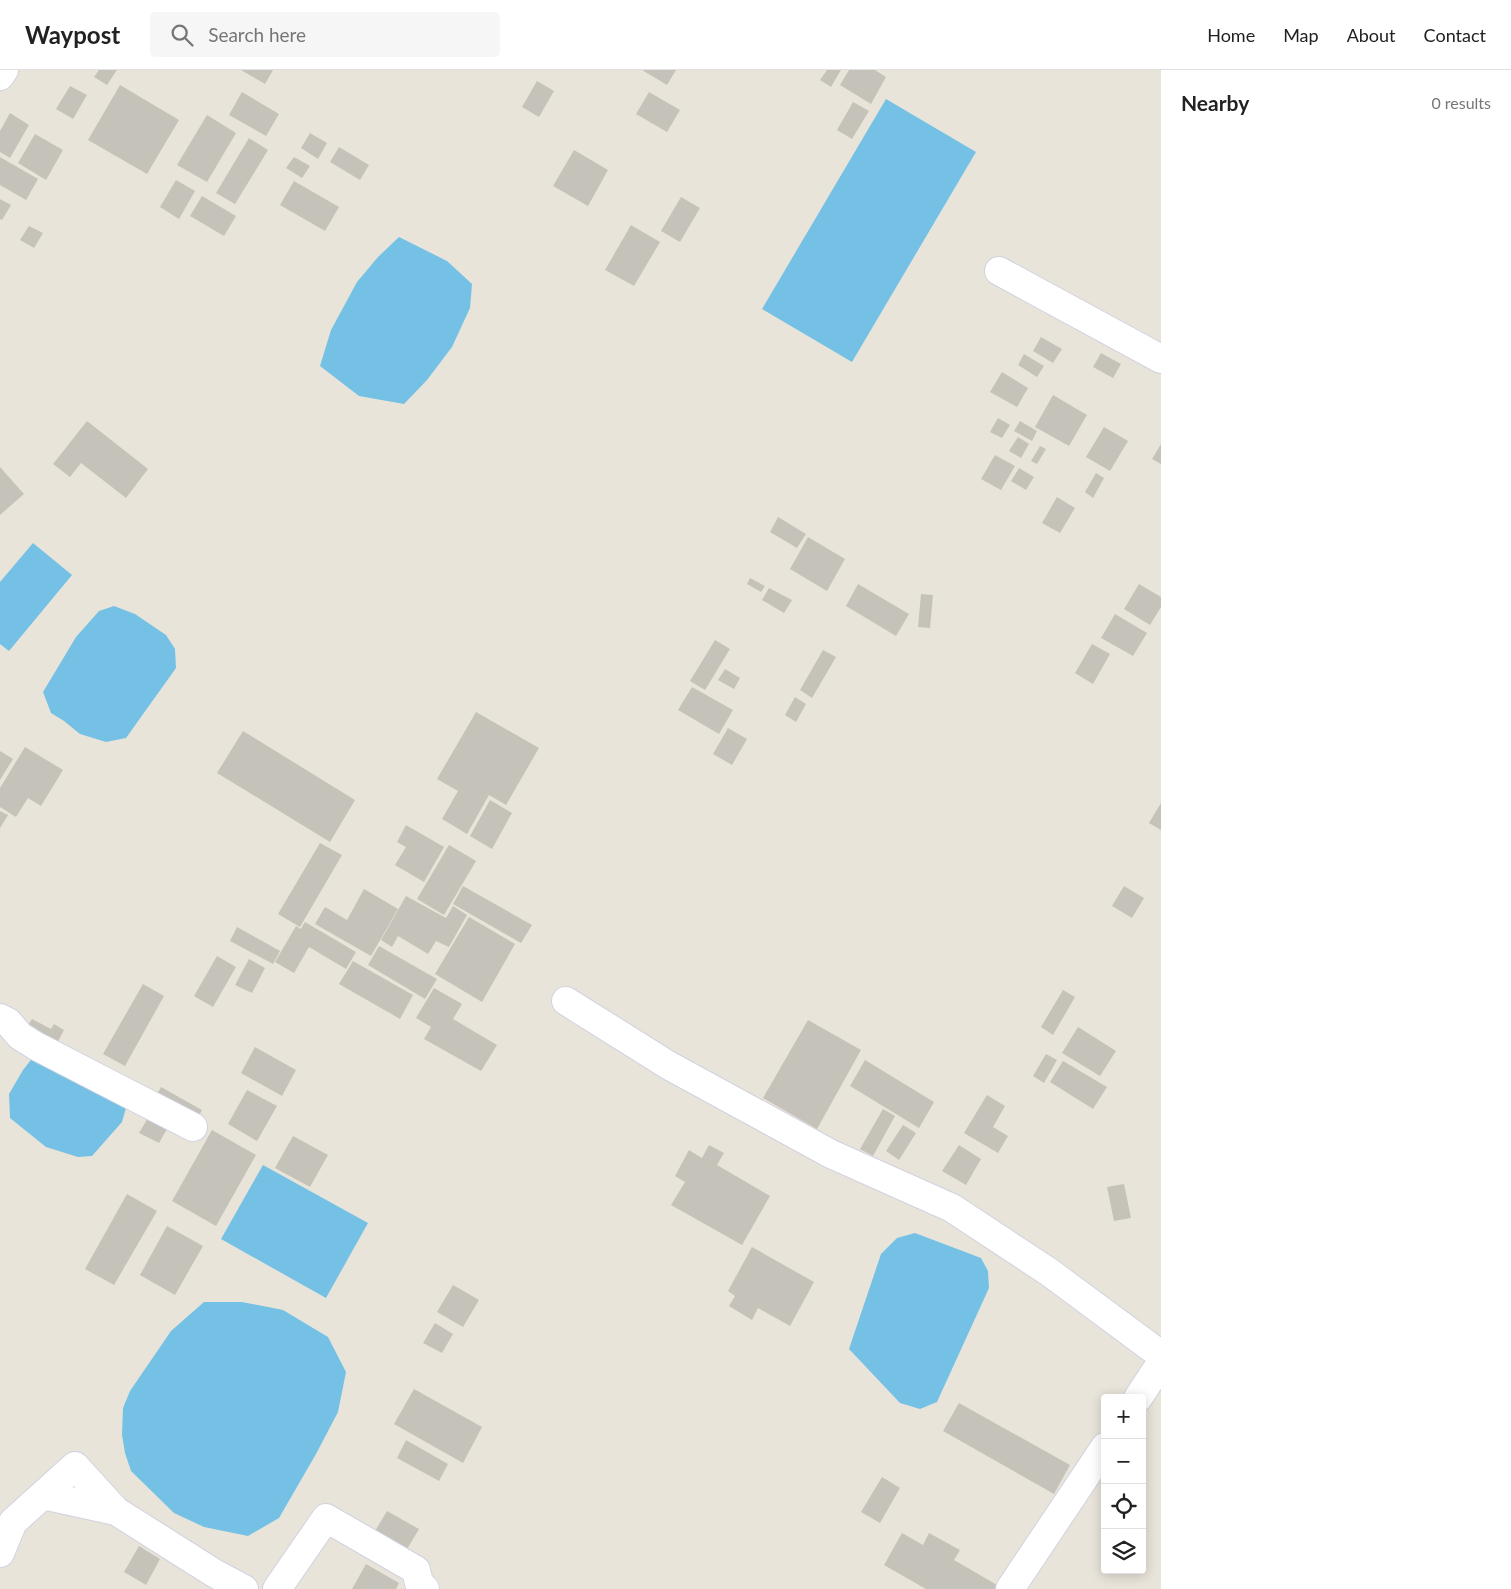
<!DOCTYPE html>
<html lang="en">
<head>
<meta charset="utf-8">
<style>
	:root { --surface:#fff; --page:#f6f6f6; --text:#222; --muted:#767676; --line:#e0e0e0 }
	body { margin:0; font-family:Lato,sans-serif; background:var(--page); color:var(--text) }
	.controls { position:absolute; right:15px; bottom:15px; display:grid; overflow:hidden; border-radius:5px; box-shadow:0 2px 12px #0003 }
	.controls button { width:45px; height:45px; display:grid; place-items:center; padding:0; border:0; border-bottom:1px solid var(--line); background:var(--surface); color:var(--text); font:25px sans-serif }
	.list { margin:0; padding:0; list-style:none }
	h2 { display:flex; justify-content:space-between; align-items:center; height:65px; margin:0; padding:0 20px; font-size:21px }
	h2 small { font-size:16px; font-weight:400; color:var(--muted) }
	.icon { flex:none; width:28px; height:28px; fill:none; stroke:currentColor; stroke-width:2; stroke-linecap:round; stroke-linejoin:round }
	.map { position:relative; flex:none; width:1161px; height:1519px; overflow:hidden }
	header { display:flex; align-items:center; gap:30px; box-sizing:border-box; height:70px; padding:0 25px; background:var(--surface); border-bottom:1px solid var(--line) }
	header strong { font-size:24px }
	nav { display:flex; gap:28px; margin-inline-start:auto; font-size:18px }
	.search { width:350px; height:45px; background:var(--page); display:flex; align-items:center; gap:12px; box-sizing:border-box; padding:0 18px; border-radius:5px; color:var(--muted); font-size:19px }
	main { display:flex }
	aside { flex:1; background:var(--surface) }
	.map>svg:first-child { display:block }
</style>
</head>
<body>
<header>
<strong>Waypost</strong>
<div class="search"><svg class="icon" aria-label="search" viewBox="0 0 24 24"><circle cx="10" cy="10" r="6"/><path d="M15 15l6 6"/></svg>Search here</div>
<nav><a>Home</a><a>Map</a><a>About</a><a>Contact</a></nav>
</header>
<main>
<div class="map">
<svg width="1161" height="1519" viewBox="0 0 1161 1519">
	<rect width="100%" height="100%" fill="#e9e4da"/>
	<!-- water -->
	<path fill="#74c1e5" d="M 886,29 L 976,82 L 852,292 L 762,239 Z
		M 399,167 L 447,191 L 472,214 L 470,238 L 452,277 L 427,310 L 404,334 L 359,326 L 320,296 L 331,260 L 357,212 L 378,187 Z
		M 33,473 L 72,505 L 9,581 L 0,574 L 0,512 Z
		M 114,536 L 135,544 L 166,565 L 175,579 L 176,598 L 126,668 L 106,672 L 80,664 L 64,651 L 51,643 L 43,622 L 76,567 L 99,541 Z
		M 34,986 L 127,1034 L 122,1052 L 92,1086 L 78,1087 L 46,1077 L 10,1048 L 9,1024 L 23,1000 Z
		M 263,1095 L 368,1153 L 326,1228 L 221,1169 Z
		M 915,1163 L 981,1188 L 988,1201 L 989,1218 L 937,1332 L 920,1339 L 900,1333 L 849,1279 L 881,1184 L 897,1168 Z
		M 204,1232 L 242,1232 L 283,1240 L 328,1267 L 346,1302 L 338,1342 L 316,1384 L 279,1448 L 248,1466 L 204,1457 L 174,1443 L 131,1401 L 125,1383 L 122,1365 L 123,1338 L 130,1321 L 171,1261 Z"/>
	<!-- building -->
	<path fill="#c5c2b9" d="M 99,0 L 117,0 L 107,15 L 94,7 Z
		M 241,0 L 273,0 L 265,14 Z
		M 642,0 L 676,0 L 667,15 Z
		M 827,0 L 841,0 L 831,17 L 820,10 Z
		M 849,0 L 875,0 L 886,7 L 871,34 L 840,15 Z
		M 537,11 L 554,21 L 539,47 L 522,37 Z
		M 120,15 L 179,50 L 147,104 L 88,70 Z
		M 70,16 L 87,25 L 73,49 L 56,39 Z
		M 242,22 L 279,44 L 266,66 L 229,45 Z
		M 649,22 L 680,40 L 667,62 L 636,44 Z
		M 853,32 L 869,41 L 852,69 L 837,60 Z
		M 10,43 L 29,55 L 10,88 L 0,82 L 0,61 Z
		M 207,45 L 236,63 L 207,112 L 177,95 Z
		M 310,63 L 327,73 L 318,89 L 301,78 Z
		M 35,64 L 63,80 L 46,110 L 18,93 Z
		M 249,68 L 268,80 L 235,134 L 216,123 Z
		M 339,77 L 369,95 L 360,110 L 330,92 Z
		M 574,80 L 608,100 L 588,136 L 553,116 Z
		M 0,87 L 38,109 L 26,130 L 0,115 Z
		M 294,87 L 310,96 L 302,108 L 286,98 Z
		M 176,110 L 195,121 L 179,149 L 160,137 Z
		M 294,111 L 339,137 L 325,161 L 280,135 Z
		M 202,126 L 236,146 L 224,166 L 190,146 Z
		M 681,127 L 700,138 L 680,172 L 661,161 Z
		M 0,129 L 11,135 L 2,150 L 0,149 Z
		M 631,155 L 660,172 L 634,216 L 605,200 Z
		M 29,156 L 43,163 L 34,178 L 20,170 Z
		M 1041,267 L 1062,279 L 1053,293 L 1033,281 Z
		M 1101,283 L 1121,294 L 1113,308 L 1093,297 Z
		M 1024,284 L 1044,296 L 1037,307 L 1018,295 Z
		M 1002,302 L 1028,318 L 1017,337 L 990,322 Z
		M 1053,325 L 1087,345 L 1069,376 L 1035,357 Z
		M 998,348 L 1010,355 L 1002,368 L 990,362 Z
		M 87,351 L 148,399 L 126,428 L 81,393 L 70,407 L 53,394 Z
		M 1020,351 L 1037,361 L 1032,371 L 1014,361 Z
		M 1104,357 L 1128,371 L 1110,401 L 1086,387 Z
		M 1018,367 L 1029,374 L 1021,388 L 1009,381 Z
		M 1161,374 L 1161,394 L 1152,389 Z
		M 1040,376 L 1046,379 L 1037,394 L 1031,391 Z
		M 995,385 L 1015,396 L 1001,420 L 981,409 Z
		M 0,397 L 24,424 L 0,445 Z
		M 1019,398 L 1034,407 L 1026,420 L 1011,411 Z
		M 1096,403 L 1104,408 L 1093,428 L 1085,422 Z
		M 1057,427 L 1075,438 L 1060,463 L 1042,453 Z
		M 778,447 L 806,464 L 797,478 L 770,462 Z
		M 808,467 L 845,489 L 827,521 L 790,499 Z
		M 750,508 L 765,516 L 761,522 L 747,514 Z
		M 858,514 L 909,544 L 896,566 L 846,536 Z
		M 1139,514 L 1161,527 L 1161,537 L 1150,555 L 1124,539 Z
		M 769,518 L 792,530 L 784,543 L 762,530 Z
		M 921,524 L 933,525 L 930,558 L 918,557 Z
		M 1115,544 L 1147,563 L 1133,586 L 1101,568 Z
		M 715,570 L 730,579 L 705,620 L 690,611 Z
		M 1092,574 L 1110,584 L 1093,614 L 1075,603 Z
		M 823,580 L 836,587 L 812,628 L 800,620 Z
		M 725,599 L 740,608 L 734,619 L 718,610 Z
		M 692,617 L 733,640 L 719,664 L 678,640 Z
		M 795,627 L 806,634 L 796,652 L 785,645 Z
		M 476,642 L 539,678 L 506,735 L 489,725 L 467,764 L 442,749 L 458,721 L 437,709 Z
		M 728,658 L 747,669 L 732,695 L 713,684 Z
		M 243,661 L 355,730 L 330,772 L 217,703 Z
		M 25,677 L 63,700 L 41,736 L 28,728 L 16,747 L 0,737 L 0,718 Z
		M 0,681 L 13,689 L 0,710 Z
		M 490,730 L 512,743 L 492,779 L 470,766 Z
		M 1161,733 L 1161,760 L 1149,753 Z
		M 0,741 L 8,745 L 0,758 Z
		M 406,755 L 444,777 L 424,812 L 395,795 L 406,777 L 397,772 Z
		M 320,773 L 342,785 L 300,857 L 278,844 Z
		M 449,775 L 476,791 L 444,845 L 417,829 Z
		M 463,816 L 532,855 L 521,873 L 453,834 Z
		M 1124,816 L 1144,828 L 1132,848 L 1112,836 Z
		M 364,819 L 398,839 L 371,886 L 315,854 L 325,837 L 347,850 Z
		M 406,826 L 446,848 L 453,836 L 467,845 L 449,877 L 436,871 L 428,884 L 398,866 L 392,877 L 381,870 Z
		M 469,847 L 515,874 L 482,932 L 435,904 Z
		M 305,852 L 356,882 L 346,899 L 309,877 L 294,903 L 275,892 L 296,856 L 301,859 Z
		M 237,857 L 280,881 L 273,894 L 230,871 Z
		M 379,876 L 437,909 L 425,929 L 368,895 Z
		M 217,886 L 236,897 L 213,937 L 194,926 Z
		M 249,889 L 265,898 L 252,923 L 235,915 Z
		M 353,891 L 413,925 L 400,949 L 339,914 Z
		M 143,914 L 164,926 L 125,996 L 103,984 Z
		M 434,918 L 462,934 L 453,949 L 497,975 L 481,1001 L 424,969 L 431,957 L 416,948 Z
		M 1063,920 L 1075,927 L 1053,965 L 1041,957 Z
		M 32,949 L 51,959 L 54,954 L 64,960 L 54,979 L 24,962 Z
		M 808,950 L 861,980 L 817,1059 L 763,1028 Z
		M 1078,957 L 1116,981 L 1100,1006 L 1062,983 Z
		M 255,977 L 296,1000 L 282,1026 L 241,1003 Z
		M 1046,984 L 1057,990 L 1044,1013 L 1033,1006 Z
		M 865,990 L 934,1032 L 919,1058 L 850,1016 Z
		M 1063,991 L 1107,1017 L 1093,1039 L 1050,1012 Z
		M 161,1017 L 202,1040 L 196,1052 L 155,1028 Z
		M 247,1020 L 277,1036 L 257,1071 L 228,1054 Z
		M 987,1025 L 1005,1036 L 993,1057 L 1008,1066 L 998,1083 L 964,1063 Z
		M 883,1039 L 895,1046 L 873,1086 L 860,1079 Z
		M 152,1041 L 171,1052 L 159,1073 L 139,1063 Z
		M 903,1055 L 916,1063 L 899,1090 L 886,1081 Z
		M 212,1060 L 256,1085 L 216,1156 L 172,1131 Z
		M 293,1066 L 328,1085 L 310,1117 L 275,1098 Z
		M 709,1075 L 724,1083 L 717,1095 L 770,1126 L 742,1175 L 671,1135 L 685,1112 L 675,1106 L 689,1080 L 702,1088 Z
		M 959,1075 L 981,1089 L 966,1115 L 942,1101 Z
		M 1124,1114 L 1131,1148 L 1114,1151 L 1107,1117 Z
		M 127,1124 L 157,1141 L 114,1215 L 85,1199 Z
		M 167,1156 L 203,1176 L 175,1225 L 140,1205 Z
		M 752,1177 L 814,1212 L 790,1256 L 758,1238 L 752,1250 L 729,1236 L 735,1226 L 728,1221 Z
		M 453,1215 L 479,1230 L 463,1257 L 437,1242 Z
		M 435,1253 L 453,1264 L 442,1283 L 423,1273 Z
		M 414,1319 L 482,1357 L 463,1393 L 394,1354 Z
		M 959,1333 L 1070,1395 L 1054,1424 L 943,1361 Z
		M 406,1370 L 448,1394 L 439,1411 L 397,1388 Z
		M 882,1407 L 900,1418 L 880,1453 L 861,1442 Z
		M 387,1441 L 419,1459 L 403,1486 L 371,1468 Z
		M 902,1463 L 923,1475 L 929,1463 L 960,1480 L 954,1490 L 997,1515 L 995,1519 L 926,1519 L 884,1495 Z
		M 139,1476 L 160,1489 L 146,1515 L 124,1502 Z
		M 366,1494 L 399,1513 L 396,1519 L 352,1519 Z"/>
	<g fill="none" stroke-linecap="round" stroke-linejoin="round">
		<!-- street casing -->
		<g stroke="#d0d2e0" stroke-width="30">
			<path id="street" d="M 0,6 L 4,0
				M 999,201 L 1161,289
				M 566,931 L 668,995 L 831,1084 L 952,1138 L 1049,1202 L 1161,1285
				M 0,948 L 8,952 L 20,966 L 36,976 L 193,1057
				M 1138,1328 L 1161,1293
				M 43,1425 L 116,1441
				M 0,1483 L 13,1452 L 75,1396 L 116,1441 L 214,1503 L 244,1519
				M 277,1519 L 326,1448 L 416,1500 L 419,1513 L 425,1519
				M 1010,1519 L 1105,1377"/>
		</g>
		<!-- street -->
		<use href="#street" stroke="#fff" stroke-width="28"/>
	</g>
</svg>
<div class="controls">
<button>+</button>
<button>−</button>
<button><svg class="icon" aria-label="locate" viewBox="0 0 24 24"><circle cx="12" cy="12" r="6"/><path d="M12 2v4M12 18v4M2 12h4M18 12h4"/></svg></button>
<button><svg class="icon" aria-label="layers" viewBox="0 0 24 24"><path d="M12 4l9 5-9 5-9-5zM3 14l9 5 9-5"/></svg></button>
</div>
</div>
<aside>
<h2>Nearby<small>0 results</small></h2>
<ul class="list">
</ul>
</aside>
</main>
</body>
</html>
